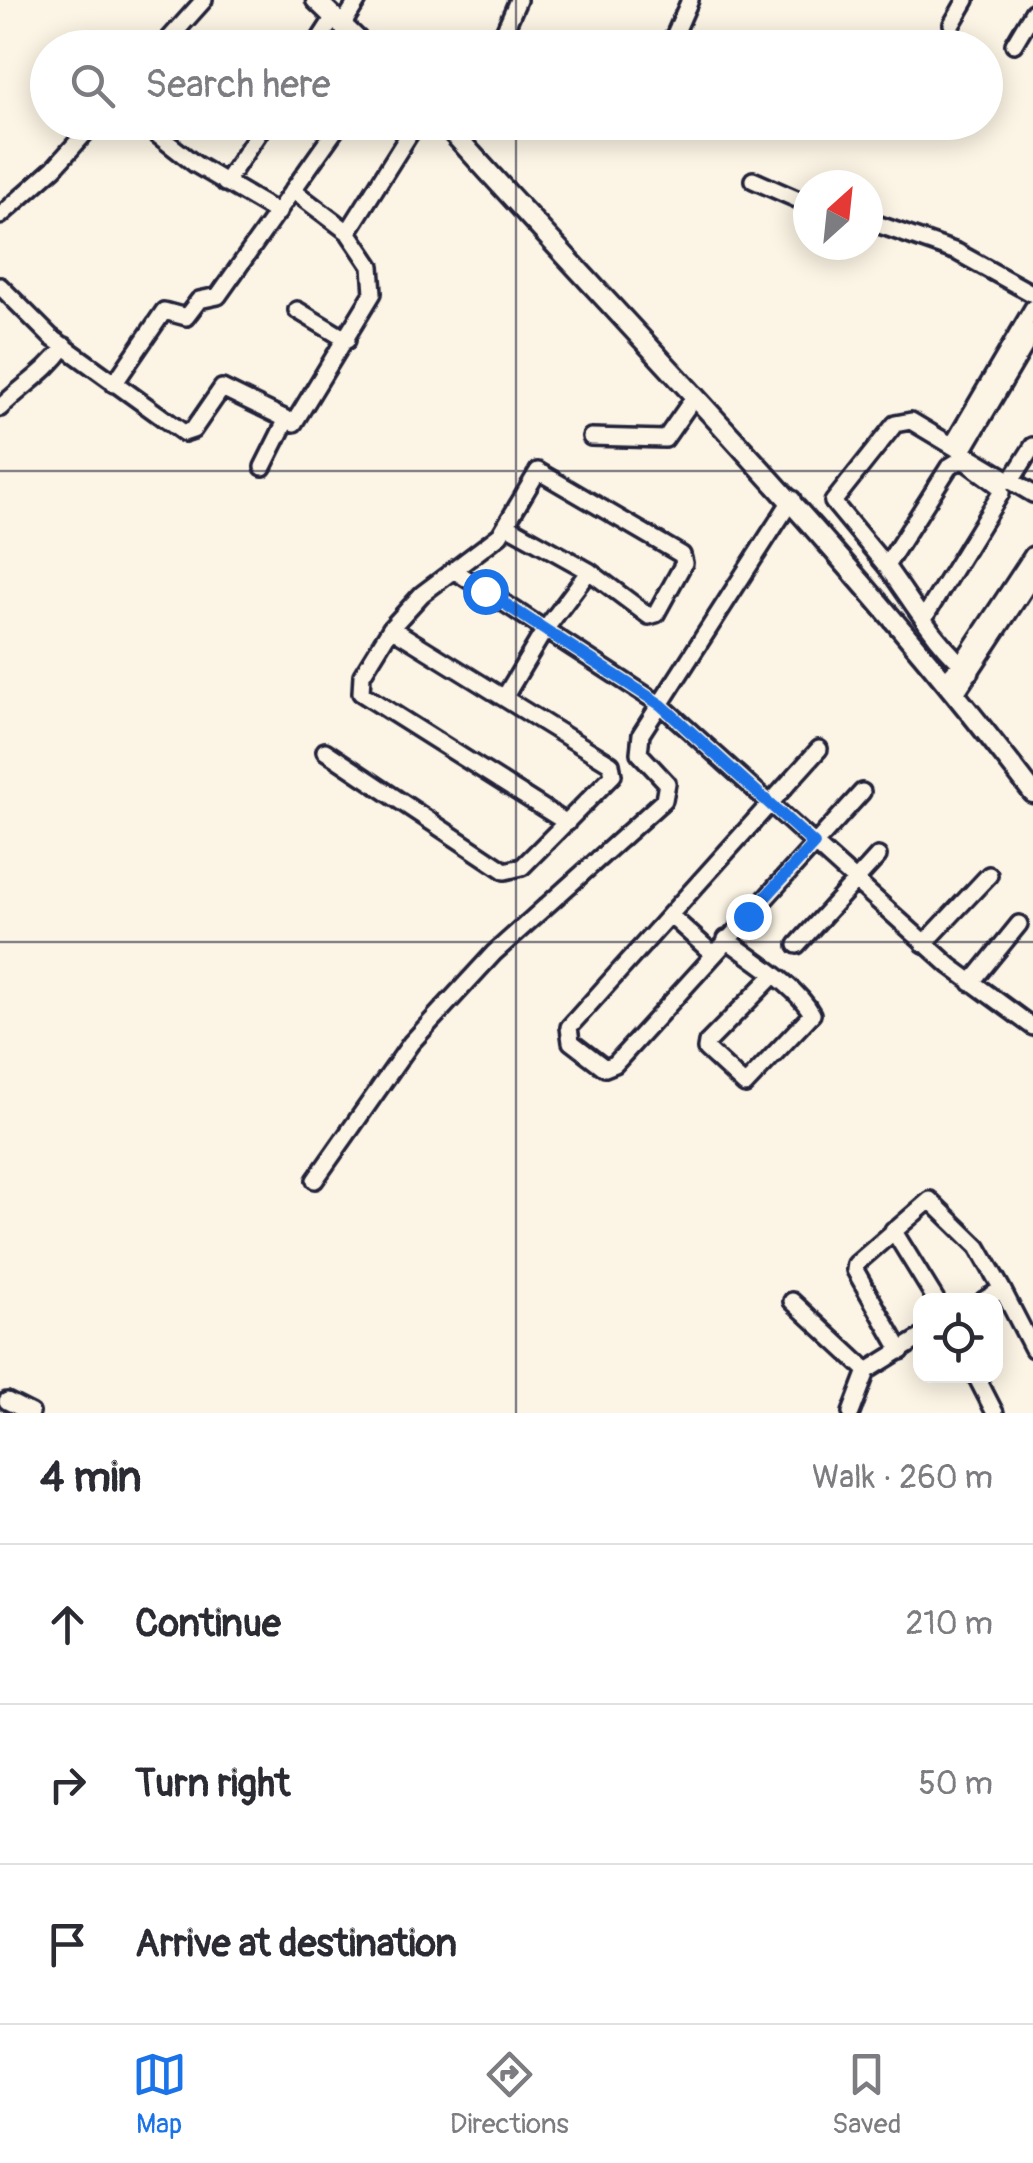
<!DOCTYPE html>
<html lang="en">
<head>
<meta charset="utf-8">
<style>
	:root { --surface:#fff; --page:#f7f7f7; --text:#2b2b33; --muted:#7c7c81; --line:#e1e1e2; --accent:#1a73e8 }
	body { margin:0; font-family:Pangolin,sans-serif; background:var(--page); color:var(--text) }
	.controls { position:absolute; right:30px; bottom:30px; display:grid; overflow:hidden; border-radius:20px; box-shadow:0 5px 25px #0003 }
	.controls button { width:90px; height:90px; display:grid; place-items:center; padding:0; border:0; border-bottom:2px solid var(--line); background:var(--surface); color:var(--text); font:50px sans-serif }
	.compass { position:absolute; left:793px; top:170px; width:90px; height:90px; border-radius:50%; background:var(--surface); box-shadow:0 5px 25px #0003; rotate:27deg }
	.stop { position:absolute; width:30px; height:30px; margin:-22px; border:8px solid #1a73e8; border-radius:50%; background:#fff }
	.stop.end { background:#1a73e8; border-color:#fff; box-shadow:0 2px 10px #0008 }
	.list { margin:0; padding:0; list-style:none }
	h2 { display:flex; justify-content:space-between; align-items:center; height:130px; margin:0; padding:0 40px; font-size:42px }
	h2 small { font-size:32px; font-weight:400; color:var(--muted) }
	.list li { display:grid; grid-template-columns:65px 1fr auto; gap:30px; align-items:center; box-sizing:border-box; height:160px; padding:0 40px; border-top:2px solid var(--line) }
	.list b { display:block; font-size:38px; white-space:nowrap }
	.list em { font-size:32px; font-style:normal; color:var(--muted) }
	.icon { flex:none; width:55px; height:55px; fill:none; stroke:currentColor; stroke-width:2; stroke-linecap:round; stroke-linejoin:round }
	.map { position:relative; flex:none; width:1033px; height:1413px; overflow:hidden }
	.search { position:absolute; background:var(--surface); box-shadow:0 5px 25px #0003; left:30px; right:30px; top:30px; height:110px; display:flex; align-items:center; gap:25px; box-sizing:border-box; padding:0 35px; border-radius:55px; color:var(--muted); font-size:38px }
	.sheet { height:610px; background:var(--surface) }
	nav { display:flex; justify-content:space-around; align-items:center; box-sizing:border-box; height:140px; border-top:2px solid var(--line); background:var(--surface); font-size:28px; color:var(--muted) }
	nav a { display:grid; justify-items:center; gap:5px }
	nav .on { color:var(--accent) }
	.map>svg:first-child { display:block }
</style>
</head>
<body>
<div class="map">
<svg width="1033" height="1413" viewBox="0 0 1033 1413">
	<rect width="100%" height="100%" fill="#fcf5e5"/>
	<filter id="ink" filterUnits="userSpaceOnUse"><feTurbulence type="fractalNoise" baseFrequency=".01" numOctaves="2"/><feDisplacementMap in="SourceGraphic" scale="20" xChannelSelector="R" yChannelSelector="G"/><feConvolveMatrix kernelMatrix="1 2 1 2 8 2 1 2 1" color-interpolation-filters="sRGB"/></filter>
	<g filter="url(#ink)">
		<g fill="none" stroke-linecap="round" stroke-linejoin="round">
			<!-- minor casing -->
			<g stroke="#22223b" stroke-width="22">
				<path id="minor" d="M 343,24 L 358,0
					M 952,24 L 966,0
					M 1014,44 L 1033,12
					M 161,48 L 204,0
					M 314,48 L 334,17
					M 497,48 L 518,0
					M 669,48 L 690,0
					M 141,122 L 195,164 L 278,213
					M 753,180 L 808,204
					M 225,183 L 266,122
					M 295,192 L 348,232 L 417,122
					M 0,216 L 54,168 L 95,122
					M 868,221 L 957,252 L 1033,294
					M 0,286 L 51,337 L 184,433 L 193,430 L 222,388 L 294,423 L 373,293 L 371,266 L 348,232
					M 297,310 L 347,340
					M 114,384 L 164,311 L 186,317 L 199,300 L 218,296 L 341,122
					M 0,408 C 23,385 46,373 65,346
					M 591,437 L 665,439 L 695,396
					M 953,444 L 1033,308
					M 964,449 L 1033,332
					M 263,467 L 286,421
					M 1011,481 L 1033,494
					M 508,526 L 589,571 L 649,616 L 656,614 L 684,563 L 682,555 L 538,471 L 500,535 L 422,594 L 391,628 L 362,675 L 361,693 L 567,823
					M 886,566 L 833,502 L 895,424 L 911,421 L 1011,481 L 1033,446
					M 455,571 L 661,705 L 950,966 L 1033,1027
					M 924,618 L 1001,493 L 999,486 L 962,459 L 949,467 L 886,566 C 912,601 937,646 971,672
					M 391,628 L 504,698
					M 946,680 L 961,664 L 1033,555
					M 956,693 L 1033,576
					M 819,749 L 569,1027 L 571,1042 L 605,1068 L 615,1064 L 862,792
					M 325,751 L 505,871 L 522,867 L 613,775 L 611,764 L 504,698 L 544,631 L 589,571
					M 671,916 L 712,953
					M 726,939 C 753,960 796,985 812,1014 L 745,1085 L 706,1049 L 707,1043 L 773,976
					M 924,944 L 989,875
					M 797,945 L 878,856
					M 971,983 L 1019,924
					M 315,1180 L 411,1043 L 494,953 L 664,800 L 667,783 L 639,753 L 641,734 L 792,499
					M 893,1230 L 936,1300
					M 1002,1289 L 1033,1349
					M 792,1301 L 867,1371
					M 901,1351 L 855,1270 L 856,1264 L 930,1200 L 978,1247 L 1002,1289 L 984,1300
					M 976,1376 L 995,1413
					M 7,1401 L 31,1413
					M 851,1413 L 867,1371 L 920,1338"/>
			</g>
			<!-- tertiary casing -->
			<g stroke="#22223b" stroke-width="25">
				<path id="tertiary" d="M 316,0 L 366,48
					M 443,122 C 643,344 852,555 1033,793"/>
			</g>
			<!-- minor -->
			<use href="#minor" stroke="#fcf5e5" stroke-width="15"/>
			<!-- tertiary -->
			<use href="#tertiary" stroke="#fcf5e5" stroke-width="18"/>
		</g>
	</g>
	<g fill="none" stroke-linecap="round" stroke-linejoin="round" filter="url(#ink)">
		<!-- route -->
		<path stroke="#1a73e8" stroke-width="12" d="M 485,591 L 661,705 L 814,844 L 748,916"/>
	</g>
	<!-- grid -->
	<path fill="none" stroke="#22223b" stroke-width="2.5" stroke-opacity="0.55" d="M 516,0 L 516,48M 516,122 L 516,1413M 0,471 L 1033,471M 0,942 L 1033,942"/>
</svg>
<div class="controls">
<button><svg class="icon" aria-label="locate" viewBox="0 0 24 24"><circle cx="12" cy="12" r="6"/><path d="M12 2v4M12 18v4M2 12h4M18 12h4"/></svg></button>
</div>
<svg class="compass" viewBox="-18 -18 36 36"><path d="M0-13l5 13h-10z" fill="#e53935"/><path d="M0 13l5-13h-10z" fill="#7c7c81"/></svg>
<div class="stop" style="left:485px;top:591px"></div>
<div class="stop end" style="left:748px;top:916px"></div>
<div class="search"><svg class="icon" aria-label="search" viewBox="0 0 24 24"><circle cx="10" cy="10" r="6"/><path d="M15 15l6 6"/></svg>Search here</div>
</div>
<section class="sheet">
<h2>4 min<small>Walk · 260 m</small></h2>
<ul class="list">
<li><svg class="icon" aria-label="ahead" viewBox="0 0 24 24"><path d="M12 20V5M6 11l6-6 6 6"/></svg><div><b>Continue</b></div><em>210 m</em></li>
<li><svg class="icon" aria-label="right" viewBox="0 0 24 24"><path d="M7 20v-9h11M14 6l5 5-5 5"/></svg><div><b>Turn right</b></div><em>50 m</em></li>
<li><svg class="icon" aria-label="arrive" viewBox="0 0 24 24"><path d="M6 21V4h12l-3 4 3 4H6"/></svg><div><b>Arrive at destination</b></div></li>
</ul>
</section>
<nav>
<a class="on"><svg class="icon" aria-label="map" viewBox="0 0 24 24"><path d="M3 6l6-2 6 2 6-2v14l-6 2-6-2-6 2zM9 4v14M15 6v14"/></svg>Map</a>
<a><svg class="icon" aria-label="directions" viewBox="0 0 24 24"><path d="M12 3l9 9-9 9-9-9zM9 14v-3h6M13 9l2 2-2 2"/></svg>Directions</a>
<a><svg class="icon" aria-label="saved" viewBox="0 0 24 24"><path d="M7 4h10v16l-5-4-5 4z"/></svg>Saved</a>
</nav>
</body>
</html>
